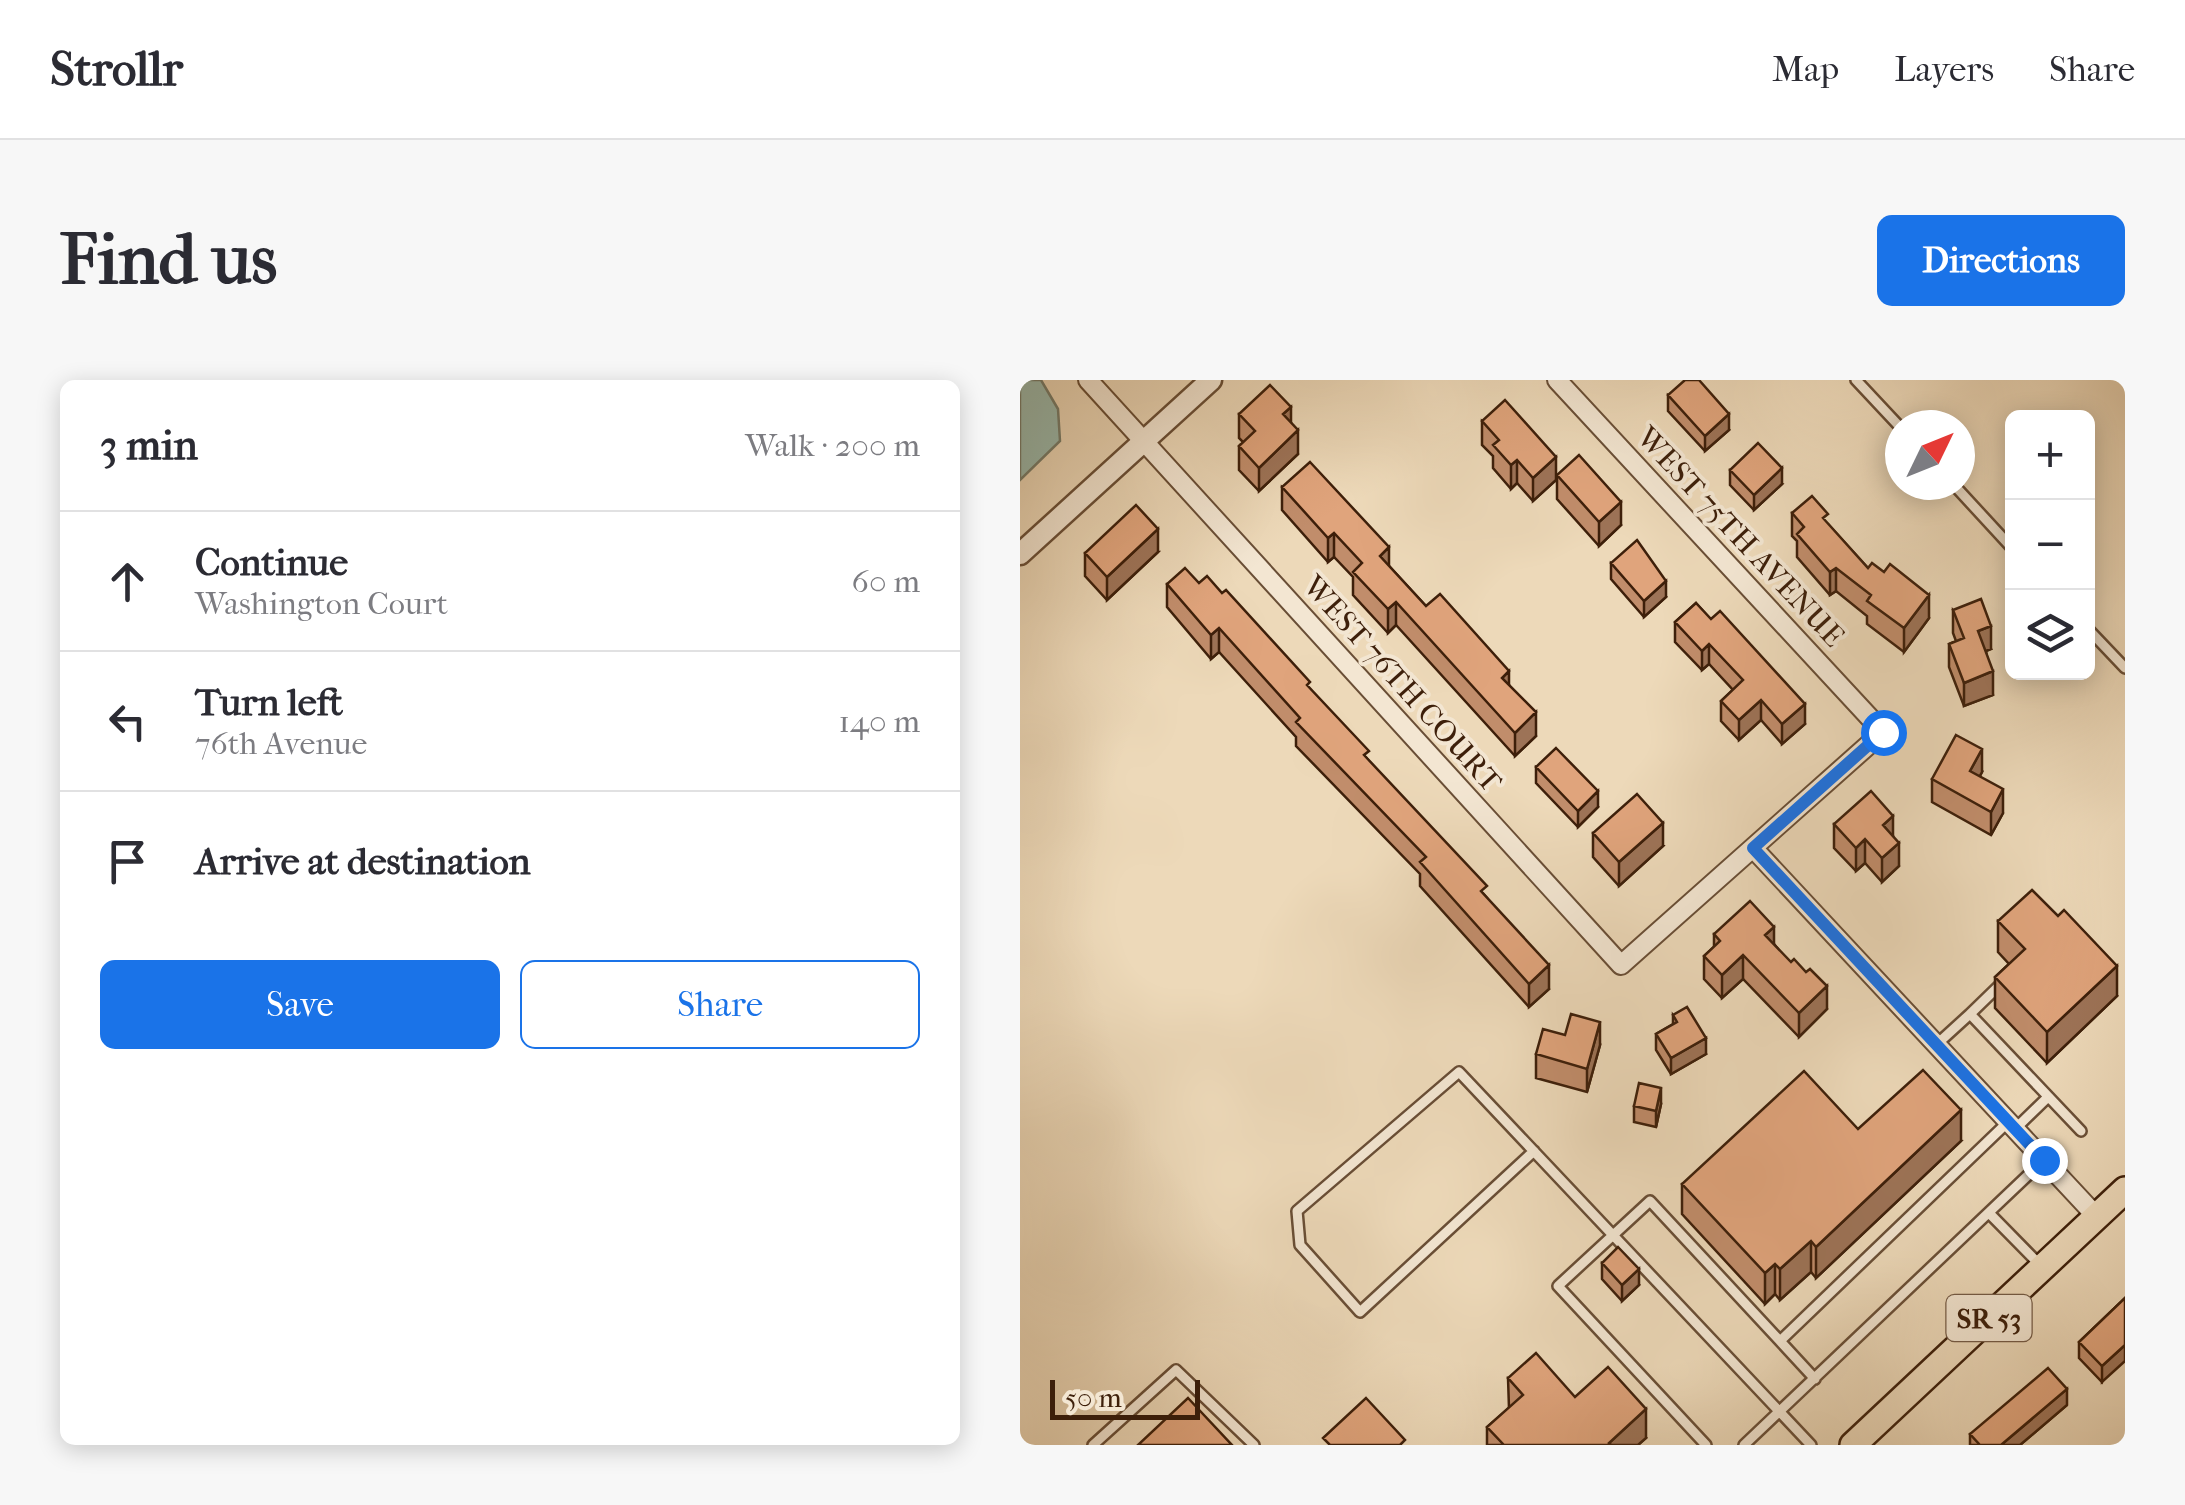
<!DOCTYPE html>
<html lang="en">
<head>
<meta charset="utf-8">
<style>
	:root { --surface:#fff; --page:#f7f7f7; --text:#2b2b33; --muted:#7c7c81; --line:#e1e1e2; --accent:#1a73e8 }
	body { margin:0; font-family:"IM FELL French Canon",serif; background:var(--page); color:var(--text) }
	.controls { position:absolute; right:30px; top:30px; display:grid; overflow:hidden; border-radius:15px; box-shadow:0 5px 25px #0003 }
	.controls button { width:90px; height:90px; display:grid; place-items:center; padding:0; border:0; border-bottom:2px solid var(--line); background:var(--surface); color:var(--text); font:50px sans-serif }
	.compass { position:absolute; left:865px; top:30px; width:90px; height:90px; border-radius:50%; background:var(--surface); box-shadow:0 5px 25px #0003; rotate:47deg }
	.scale { position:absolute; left:30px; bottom:25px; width:150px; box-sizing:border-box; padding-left:10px; border:5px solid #3d1f0a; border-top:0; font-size:28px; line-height:35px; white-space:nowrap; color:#3d1f0a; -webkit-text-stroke:8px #f3e6d2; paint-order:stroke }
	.stop { position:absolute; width:30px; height:30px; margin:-22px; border:8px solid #1a73e8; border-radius:50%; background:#fff }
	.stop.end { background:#1a73e8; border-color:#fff; box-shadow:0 2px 10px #0008 }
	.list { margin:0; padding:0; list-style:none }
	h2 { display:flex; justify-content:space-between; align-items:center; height:130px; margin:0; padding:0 40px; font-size:42px }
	h2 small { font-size:32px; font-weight:400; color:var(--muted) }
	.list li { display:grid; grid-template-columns:65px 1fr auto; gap:30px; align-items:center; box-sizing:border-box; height:140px; padding:0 40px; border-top:2px solid var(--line) }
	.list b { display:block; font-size:38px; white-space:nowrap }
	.list p { margin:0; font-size:32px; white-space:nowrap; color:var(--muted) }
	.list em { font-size:32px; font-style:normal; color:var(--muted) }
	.actions { display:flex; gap:20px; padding:30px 40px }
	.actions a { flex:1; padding:22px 0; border:2px solid var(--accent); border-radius:15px; text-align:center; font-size:35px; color:var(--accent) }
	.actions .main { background:var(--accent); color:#fff }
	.icon { flex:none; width:55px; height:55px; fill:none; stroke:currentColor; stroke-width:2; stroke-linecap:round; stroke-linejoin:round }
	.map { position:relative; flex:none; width:1105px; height:1065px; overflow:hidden; border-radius:15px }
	header { display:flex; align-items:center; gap:60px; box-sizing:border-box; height:140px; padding:0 50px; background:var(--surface); border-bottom:2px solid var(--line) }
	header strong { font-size:48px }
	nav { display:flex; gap:55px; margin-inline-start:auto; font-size:35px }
	.intro { display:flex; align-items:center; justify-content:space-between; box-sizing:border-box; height:240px; padding:0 60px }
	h1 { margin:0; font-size:70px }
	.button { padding:25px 45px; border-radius:15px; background:var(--accent); color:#fff; font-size:35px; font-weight:700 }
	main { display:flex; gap:60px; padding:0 60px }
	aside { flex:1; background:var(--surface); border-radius:15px; box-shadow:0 5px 25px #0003 }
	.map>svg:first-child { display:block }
</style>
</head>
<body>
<header>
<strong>Strollr</strong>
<nav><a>Map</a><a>Layers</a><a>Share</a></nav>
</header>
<div class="intro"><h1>Find us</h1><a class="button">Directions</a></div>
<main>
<aside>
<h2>3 min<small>Walk · 200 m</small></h2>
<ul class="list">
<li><svg class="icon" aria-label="ahead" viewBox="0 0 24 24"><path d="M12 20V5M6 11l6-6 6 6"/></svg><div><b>Continue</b><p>Washington Court</p></div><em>60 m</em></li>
<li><svg class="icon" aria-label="left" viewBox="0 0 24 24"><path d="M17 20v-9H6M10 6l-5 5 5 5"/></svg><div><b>Turn left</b><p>76th Avenue</p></div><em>140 m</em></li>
<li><svg class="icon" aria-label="arrive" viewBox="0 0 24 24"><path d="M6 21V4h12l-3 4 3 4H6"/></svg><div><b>Arrive at destination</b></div></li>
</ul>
<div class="actions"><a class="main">Save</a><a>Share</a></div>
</aside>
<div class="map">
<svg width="1105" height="1065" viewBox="0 0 1105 1065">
	<rect width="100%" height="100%" fill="#edd9b9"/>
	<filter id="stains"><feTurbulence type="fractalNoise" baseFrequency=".002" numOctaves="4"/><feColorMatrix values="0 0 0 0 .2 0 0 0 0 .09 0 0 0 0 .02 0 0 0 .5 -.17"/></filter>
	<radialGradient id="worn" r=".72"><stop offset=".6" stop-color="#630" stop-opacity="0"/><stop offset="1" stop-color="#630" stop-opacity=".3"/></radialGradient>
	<!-- water -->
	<path fill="#99baae" stroke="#747c6c" stroke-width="2.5" d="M 0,0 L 21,0 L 38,29 L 40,61 L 0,100 Z"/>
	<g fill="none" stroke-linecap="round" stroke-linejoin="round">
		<!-- service casing -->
		<g stroke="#694e36" stroke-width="14">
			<path id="service" d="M 836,0 L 880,47
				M 934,105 L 992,168
				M 1068,249 L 1105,288
				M 950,634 L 984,601
				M 916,665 L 950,634 L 1061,751
				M 995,749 L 1028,717
				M 514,771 L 340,932 L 280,865 L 277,831 L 439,692 L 791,1065
				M 969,833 L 1021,886
				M 795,999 L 760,961 L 988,742
				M 73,1065 L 156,990 L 234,1065
				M 686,1065 L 538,906 L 630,821 L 760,961
				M 724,1065 L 1024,780"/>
		</g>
		<!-- minor casing -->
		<g stroke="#694e36" stroke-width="22">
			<path id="minor" d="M 68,0 L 601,585 L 863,352 L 537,0
				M 733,468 L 1077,837"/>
		</g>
		<!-- tertiary casing -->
		<g stroke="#694e36" stroke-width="25">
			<path id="tertiary" d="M 0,174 L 191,0"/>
		</g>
		<!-- primary casing -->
		<g stroke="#3d1f0a" stroke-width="30">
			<path id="primary" d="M 833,1065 L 1105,810"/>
		</g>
		<!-- service -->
		<use href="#service" stroke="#f3e6d2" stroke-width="9"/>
		<!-- minor -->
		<use href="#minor" stroke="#f3e6d2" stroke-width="18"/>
		<!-- tertiary -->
		<use href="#tertiary" stroke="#f3e6d2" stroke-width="20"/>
		<!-- primary -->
		<use href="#primary" stroke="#edd9b9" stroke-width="25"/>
	</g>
	<!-- wall -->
	<path fill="#c18d6b" stroke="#3d1f0a" stroke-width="2.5" d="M 648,15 L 709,50 L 685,71 L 648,31 Z
		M 219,34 L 271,43 L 278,74 L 239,111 L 219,90 L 219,66 L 223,62 L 219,58 Z
		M 462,41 L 536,100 L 513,121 L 497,103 L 491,109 L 473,88 L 473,76 L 462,65 Z
		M 710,90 L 762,104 L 734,130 L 710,105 Z
		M 537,95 L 601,145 L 579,166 L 537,119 Z
		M 262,107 L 369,186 L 406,226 L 489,305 L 516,356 L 495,376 L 376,245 L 368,253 L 333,215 L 333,197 L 314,177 L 308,182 L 262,130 Z
		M 772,133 L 808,144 L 848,188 L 909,238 L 884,272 L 847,244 L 847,236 L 816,211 L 810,215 L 777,177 L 777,161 L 772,156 Z
		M 138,172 L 87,220 L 65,196 L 65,173 Z
		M 591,183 L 646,217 L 624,237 L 591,199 Z
		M 179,203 L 290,309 L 349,381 L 467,518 L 529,609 L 509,627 L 400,506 L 400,494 L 276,366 L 276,357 L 199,272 L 191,279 L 147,227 L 147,204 Z
		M 676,223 L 785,344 L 762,364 L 741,340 L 719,360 L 701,341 L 701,321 L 713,310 L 689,284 L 682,290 L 655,262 L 655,242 Z
		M 933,230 L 971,269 L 966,271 L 973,315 L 944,326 L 929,287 L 929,264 L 936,261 L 933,253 Z
		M 516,387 L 578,427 L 558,447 L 516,403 Z
		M 962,392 L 960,396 L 983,433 L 971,455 L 912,422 L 912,399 Z
		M 814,444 L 873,456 L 879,486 L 862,502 L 845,483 L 836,491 L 814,468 Z
		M 573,453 L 643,466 L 599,506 L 573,477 Z
		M 978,541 L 1097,616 L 1027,683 L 975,628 L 975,597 L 989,584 L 978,572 Z
		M 694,554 L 754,564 L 807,629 L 779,657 L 723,599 L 702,618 L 684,599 L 684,576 L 694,567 Z
		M 653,635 L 686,674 L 651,694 L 636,670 L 636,654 L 653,644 Z
		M 580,665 L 567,712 L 516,698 L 516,674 Z
		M 641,724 L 636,747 L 614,742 L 614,726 Z
		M 838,749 L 941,761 L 796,898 L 791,892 L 760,920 L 755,914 L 745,924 L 662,834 L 662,804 Z
		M 582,883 L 619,905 L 602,921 L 582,899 Z
		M 1105,918 L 1082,1002 L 1059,978 L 1059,962 Z
		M 488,998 L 555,1017 L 626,1058 L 618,1065 L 467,1065 L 467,1047 L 489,1028 Z
		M 1047,1025 L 1000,1065 L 950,1065 L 950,1054 Z"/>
	<!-- shaded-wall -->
	<path fill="#9d7357" stroke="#3d1f0a" stroke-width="2.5" d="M 271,27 L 271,50 L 263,34 Z
		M 709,34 L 709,50 L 685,71 L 685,56 Z
		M 278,50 L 278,74 L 239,111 L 239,88 Z
		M 536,77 L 536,100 L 513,121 L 513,98 Z
		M 497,80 L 497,103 L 491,109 L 491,85 Z
		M 762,88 L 762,104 L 734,130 L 734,115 Z
		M 601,122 L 601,145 L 579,166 L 579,142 Z
		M 138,149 L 138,172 L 87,220 L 87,197 Z
		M 314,153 L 314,177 L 308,182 L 308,158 Z
		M 369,167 L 369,191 L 360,176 Z
		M 816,188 L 816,211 L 810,215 L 810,192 Z
		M 646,201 L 646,217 L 624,237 L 624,221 Z
		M 909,215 L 909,238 L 884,272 L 884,248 Z
		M 376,222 L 376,245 L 368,253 L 368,229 Z
		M 971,246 L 971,269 L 958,274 L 958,251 Z
		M 199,248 L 199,272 L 191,279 L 191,255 Z
		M 689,264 L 689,284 L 682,290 L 682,271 Z
		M 489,291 L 489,314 L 482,298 Z
		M 973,291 L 973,315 L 944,326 L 944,303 Z
		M 741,320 L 741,340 L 719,360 L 719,340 Z
		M 785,324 L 785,344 L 762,364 L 762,344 Z
		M 516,332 L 516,356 L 495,376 L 495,353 Z
		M 962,369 L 962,392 L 950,414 L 950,391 Z
		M 983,409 L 983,433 L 971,455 L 971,432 Z
		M 578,411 L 578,427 L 558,447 L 558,431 Z
		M 873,436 L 873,459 L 863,445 Z
		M 643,443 L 643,466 L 599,506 L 599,482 Z
		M 845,459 L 845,483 L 836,491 L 836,468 Z
		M 879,463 L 879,486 L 862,502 L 862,478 Z
		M 754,547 L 754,570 L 745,555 Z
		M 723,575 L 723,599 L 702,618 L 702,595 Z
		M 529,585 L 529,609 L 509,627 L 509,604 Z
		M 1097,586 L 1097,616 L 1027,683 L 1027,652 Z
		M 807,606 L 807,629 L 779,657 L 779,633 Z
		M 580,642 L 580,665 L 567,712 L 567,689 Z
		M 686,658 L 686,674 L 651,694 L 651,678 Z
		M 641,708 L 641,724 L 636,747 L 636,731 Z
		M 941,730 L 941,761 L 796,898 L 796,867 Z
		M 791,861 L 791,892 L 760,920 L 760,889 Z
		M 755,884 L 755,914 L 745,924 L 745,893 Z
		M 619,889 L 619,905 L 602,921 L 602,905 Z
		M 1105,965 L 1105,981 L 1082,1002 L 1082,986 Z
		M 1047,1009 L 1047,1025 L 1000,1065 L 981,1065 Z
		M 626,1029 L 626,1058 L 618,1065 L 589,1065 L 589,1063 Z"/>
	<!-- building -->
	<path fill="#e0a47c" stroke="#3d1f0a" stroke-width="2.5" d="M 665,0 L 679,0 L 709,34 L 685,56 L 648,15 Z
		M 250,5 L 271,27 L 263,34 L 278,50 L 239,88 L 219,66 L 235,51 L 219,34 Z
		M 485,20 L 536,77 L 513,98 L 497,80 L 491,85 L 473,65 L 479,60 L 462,41 Z
		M 738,63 L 762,88 L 734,115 L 710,90 Z
		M 559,75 L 601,122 L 579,142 L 537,95 Z
		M 290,82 L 369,167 L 360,176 L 406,226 L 420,214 L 489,291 L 482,298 L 516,332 L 495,353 L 376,222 L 368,229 L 333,192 L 342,183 L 314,153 L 308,158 L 262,107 Z
		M 792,116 L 808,134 L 803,138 L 848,188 L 852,183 L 864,192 L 870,184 L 909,215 L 884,248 L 847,221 L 851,215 L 816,188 L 810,192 L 777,154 L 784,147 L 772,133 Z
		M 116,125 L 138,149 L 87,197 L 65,173 Z
		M 617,160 L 646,201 L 624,221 L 591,183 Z
		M 165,188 L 179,203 L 187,196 L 202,213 L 206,210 L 290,302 L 287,305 L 349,371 L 344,375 L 467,506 L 461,511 L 529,585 L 509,604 L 400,482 L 406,477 L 276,342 L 280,338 L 199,248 L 191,255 L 147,204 Z
		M 961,219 L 971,246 L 958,251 L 973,291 L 944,303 L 929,264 L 944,258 L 933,230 Z
		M 676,223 L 691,239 L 700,231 L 785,324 L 762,344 L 741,320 L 719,340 L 701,321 L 723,300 L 689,264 L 682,271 L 655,242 Z
		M 936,355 L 962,369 L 950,391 L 983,409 L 971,432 L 912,399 Z
		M 536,368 L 578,411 L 558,431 L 516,387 Z
		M 851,411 L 873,436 L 863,445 L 879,463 L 862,478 L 845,459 L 836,468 L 814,444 Z
		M 617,414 L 643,443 L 599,482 L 573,453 Z
		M 1012,510 L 1038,536 L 1044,530 L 1097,586 L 1027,652 L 975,597 L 1005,569 L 978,541 Z
		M 730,521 L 754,547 L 745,555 L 771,582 L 774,579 L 786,592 L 790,589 L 807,606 L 779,633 L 723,575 L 702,595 L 684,576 L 700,561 L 694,554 Z
		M 667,627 L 686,658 L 651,678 L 636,654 L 657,642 L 653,635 Z
		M 551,634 L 580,642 L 567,689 L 516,674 L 523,649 L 545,655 Z
		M 903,690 L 941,730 L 796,867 L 791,861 L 760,889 L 755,884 L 745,893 L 662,804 L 784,691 L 838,749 Z
		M 619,703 L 641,708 L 636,731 L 614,726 Z
		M 598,867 L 619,889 L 602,905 L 582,883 Z
		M 1105,918 L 1105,965 L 1082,986 L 1059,962 Z
		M 516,973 L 555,1017 L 588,987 L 626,1029 L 589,1063 L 591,1065 L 484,1065 L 467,1047 L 503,1015 L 488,998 Z
		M 1028,988 L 1047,1009 L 981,1065 L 960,1065 L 950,1054 Z
		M 168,1018 L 212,1065 L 118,1065 Z
		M 346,1018 L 385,1060 L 380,1065 L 310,1065 L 303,1058 Z"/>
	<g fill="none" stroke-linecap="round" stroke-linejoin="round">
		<!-- route -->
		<path stroke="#1a73e8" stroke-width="12" d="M 863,352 L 733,468 L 1024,780"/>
	</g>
	<g text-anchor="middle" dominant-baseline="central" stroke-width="8" stroke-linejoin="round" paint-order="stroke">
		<!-- shield labels -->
		<rect fill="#f3e6d2" stroke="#745b46" stroke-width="2.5" x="926.5" y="915" width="85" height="46" rx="8"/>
		<g font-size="28" font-weight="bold" fill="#3d1f0a">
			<text x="969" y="938">SR 53</text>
		</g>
		<!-- street labels -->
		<g font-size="30" fill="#3d1f0a" stroke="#f3e6d2">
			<text transform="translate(720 157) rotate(47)">WEST 75TH AVENUE</text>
			<text transform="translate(382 304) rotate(48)">WEST 76TH COURT</text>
		</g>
	</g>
	<rect width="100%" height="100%" filter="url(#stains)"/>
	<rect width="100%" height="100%" fill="url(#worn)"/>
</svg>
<div class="controls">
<button>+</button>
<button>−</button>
<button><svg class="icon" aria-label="layers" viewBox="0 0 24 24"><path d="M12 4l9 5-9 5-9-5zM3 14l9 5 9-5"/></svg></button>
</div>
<svg class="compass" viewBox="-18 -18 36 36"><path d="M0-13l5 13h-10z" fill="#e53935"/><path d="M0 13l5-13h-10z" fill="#7c7c81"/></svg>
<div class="scale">50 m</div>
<div class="stop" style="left:863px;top:352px"></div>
<div class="stop end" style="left:1024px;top:780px"></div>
</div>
</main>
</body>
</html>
